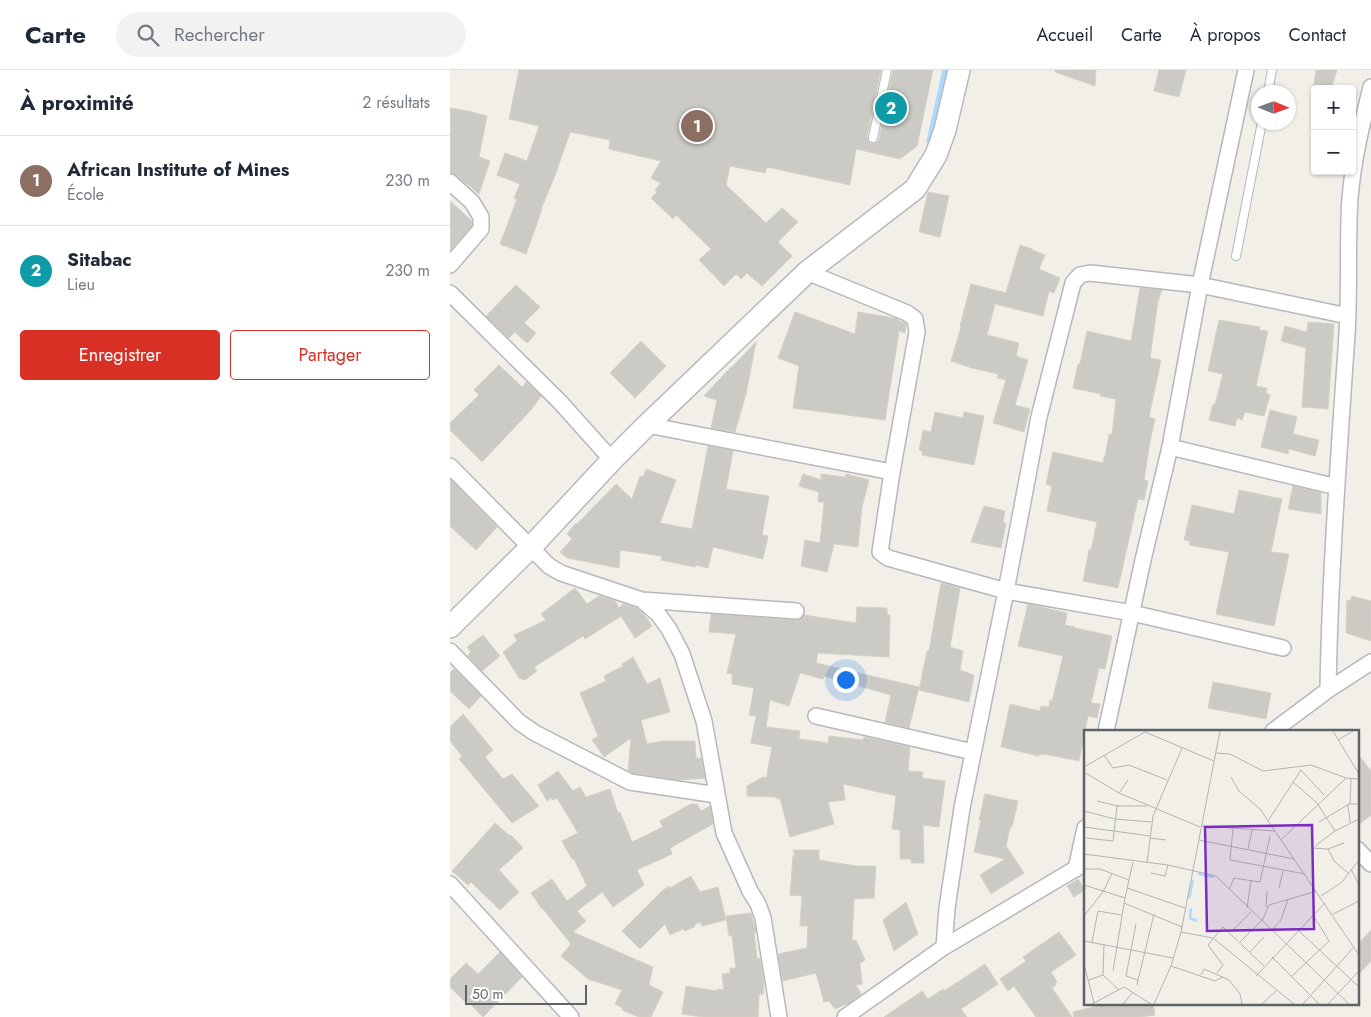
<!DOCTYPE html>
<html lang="fr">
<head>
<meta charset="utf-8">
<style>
	:root { --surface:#fff; --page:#f2f2f3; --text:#1f2937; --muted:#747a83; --line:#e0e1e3; --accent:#d93025 }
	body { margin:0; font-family:Jost,sans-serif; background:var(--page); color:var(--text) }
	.controls { position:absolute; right:15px; top:15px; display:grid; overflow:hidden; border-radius:5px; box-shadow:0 1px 4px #0004 }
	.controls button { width:45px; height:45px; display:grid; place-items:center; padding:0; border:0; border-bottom:1px solid var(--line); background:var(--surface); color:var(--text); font:25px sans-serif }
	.compass { position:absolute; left:801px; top:15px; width:45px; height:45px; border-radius:50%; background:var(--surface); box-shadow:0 1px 4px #0004; rotate:91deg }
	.scale { position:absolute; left:15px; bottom:12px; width:122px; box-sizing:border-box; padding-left:5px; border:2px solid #5f6368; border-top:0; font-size:14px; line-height:18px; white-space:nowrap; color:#5f6368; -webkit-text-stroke:4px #fff; paint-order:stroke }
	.you { position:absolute; left:395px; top:609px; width:18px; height:18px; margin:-12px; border:4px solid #fff; border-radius:50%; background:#1a73e8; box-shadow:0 0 0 8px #1a73e833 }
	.badge { display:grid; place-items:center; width:32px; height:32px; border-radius:50%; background:var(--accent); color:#fff; font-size:16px; font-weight:700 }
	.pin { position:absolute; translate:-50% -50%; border:2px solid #fff; box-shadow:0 1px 5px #0006 }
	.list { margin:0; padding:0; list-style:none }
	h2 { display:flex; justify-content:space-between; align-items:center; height:65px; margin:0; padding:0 20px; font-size:21px }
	h2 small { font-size:16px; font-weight:400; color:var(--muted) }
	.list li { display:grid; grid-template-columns:32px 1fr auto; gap:15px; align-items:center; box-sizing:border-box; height:90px; padding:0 20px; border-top:1px solid var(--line) }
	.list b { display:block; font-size:19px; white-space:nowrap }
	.list p { margin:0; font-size:16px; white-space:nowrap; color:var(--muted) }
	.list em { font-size:16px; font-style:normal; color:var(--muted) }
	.actions { display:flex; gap:10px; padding:15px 20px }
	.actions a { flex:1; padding:11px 0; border:1px solid var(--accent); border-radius:5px; text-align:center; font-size:18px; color:var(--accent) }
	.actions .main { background:var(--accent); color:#fff }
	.icon { flex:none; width:28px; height:28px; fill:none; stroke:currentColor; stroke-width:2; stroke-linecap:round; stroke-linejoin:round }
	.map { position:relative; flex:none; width:921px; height:947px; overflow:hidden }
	header { display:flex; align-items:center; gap:30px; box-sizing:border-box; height:70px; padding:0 25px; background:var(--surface); border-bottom:1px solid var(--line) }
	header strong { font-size:24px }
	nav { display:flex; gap:28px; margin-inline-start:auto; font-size:18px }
	.search { width:350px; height:45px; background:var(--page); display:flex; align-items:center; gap:12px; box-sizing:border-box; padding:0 18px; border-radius:28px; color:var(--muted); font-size:19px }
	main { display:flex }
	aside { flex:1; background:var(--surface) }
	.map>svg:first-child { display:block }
</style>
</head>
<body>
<header>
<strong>Carte</strong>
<div class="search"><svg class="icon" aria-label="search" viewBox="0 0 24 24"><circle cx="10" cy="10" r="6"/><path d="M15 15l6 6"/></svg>Rechercher</div>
<nav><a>Accueil</a><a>Carte</a><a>À propos</a><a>Contact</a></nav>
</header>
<main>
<aside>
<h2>À proximité<small>2 résultats</small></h2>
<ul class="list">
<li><span class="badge" style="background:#8d6e63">1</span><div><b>African Institute of Mines</b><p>École</p></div><em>230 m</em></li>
<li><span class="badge" style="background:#0f9aa8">2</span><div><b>Sitabac</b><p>Lieu</p></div><em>230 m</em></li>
</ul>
<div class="actions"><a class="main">Enregistrer</a><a>Partager</a></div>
</aside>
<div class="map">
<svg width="921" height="947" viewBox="0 0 921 947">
	<rect width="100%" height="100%" fill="#f1efe8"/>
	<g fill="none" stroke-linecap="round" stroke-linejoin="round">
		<!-- stream -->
		<path stroke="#aadaff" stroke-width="5" d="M 479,71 L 495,0"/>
	</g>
	<!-- building -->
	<path fill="#cccac5" stroke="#d6d1c6" d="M 69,0 L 431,0 L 417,67 L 419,72 L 422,74 L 427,72 L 429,69 L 443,0 L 483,0 L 467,76 L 450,89 L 406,79 L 400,115 L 317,97 L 315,103 L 280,96 L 276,115 L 316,153 L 332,138 L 348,152 L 328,172 L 342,186 L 312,216 L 297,203 L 291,209 L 286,204 L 274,216 L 249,190 L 261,179 L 226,145 L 223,149 L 201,128 L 207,122 L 205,120 L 211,113 L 201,108 L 211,91 L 159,79 L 160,70 L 120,62 L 106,103 L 91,139 L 92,139 L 76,184 L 50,174 L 67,129 L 64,128 L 70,114 L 47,105 L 55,83 L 77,91 L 89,56 L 59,49 Z
		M 605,0 L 646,0 L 645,16 L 605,2 Z
		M 709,0 L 736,0 L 729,27 L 704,21 Z
		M 866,0 L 887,0 L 881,19 L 863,19 Z
		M 0,38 L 18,41 L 37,46 L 29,87 L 40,91 L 29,124 L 6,105 L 0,103 Z
		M 478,122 L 499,126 L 490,167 L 469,162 Z
		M 0,131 L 22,151 L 22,156 L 0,181 Z
		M 570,175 L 582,179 L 582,180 L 595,185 L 589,199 L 610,208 L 604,223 L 599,221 L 593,246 L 545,234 L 537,265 L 569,273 L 566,286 L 578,290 L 565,335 L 580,339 L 574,362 L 543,353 L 556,310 L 547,308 L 548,304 L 522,298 L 501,291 L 511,257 L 510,256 L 521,214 L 556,223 Z
		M 66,215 L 90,237 L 74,253 L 86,263 L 77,273 L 65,262 L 59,268 L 36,246 Z
		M 690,218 L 712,220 L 708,231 L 704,259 L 700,288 L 711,290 L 699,347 L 705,349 L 700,371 L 694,410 L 698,411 L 694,430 L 688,429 L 668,518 L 633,511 L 639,480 L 641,480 L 647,452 L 597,441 L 602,416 L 596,414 L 603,382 L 653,393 L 654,387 L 655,387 L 659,364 L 662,365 L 666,329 L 650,326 L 651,324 L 623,318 L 628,294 L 630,294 L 637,261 L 681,271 Z
		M 345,242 L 405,264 L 408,242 L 445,248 L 456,254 L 455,263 L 449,261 L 435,350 L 343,338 L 349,296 L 328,288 Z
		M 769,250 L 810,257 L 809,260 L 818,261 L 806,316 L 817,318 L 816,323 L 820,325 L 814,346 L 795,342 L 792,350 L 787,348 L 785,356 L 759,350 L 763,334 L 765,335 L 773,304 L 758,301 Z
		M 858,252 L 884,254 L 878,339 L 852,337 L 856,278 L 831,271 L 835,256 L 857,262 Z
		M 191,271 L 216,296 L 185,328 L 160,303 Z
		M 306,272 L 296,324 L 285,362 L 261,358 L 267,330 L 254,326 L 281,297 L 282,297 Z
		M 49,295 L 72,317 L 76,312 L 91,326 L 81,340 L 32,392 L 0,360 L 0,353 L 29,325 L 24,320 Z
		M 820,340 L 847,347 L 843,364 L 869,370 L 865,386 L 839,379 L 838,384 L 811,377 Z
		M 485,342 L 513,348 L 514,342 L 534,346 L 524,395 L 472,385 L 472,381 L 469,380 L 473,360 L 481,362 Z
		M 258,376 L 283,381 L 276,419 L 319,426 L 312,465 L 318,466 L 313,489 L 263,477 L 258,498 L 246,495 L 245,497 L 211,490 L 212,486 L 170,480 L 169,498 L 117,488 L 110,482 L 122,469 L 117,464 L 126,453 L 127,454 L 166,414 L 182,429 L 190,406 L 193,407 L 196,399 L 226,410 L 210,453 L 242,459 Z
		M 353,404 L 371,410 L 371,404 L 395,407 L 396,404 L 419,410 L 412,437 L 408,477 L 384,474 L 377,502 L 351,496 L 355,470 L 370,473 L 374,432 L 368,432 L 369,422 L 349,416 Z
		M 0,409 L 47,457 L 26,480 L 0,456 Z
		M 843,416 L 871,423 L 871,444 L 838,439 Z
		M 789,420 L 832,429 L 821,482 L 839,484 L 824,556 L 766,544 L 779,482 L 739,475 L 740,471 L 734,470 L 742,435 L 784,444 Z
		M 534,436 L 555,441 L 553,452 L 556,453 L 551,478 L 521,472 Z
		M 491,513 L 510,518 L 500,577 L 513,581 L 510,600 L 524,605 L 519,632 L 469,620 L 477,581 L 479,581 Z
		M 125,518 L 137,534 L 149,526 L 165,531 L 169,538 L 173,534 L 187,538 L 193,543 L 202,556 L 185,568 L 171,546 L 135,569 L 133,566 L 84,597 L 87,601 L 75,610 L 69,608 L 53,582 L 67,571 L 64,565 L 96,550 L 91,544 Z
		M 902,526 L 921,531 L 921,571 L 896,563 L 897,530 L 900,531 Z
		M 578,534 L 617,543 L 615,555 L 625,557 L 625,558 L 662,566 L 655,599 L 649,598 L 641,633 L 650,634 L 647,648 L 638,646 L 629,691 L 594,684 L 594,685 L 589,684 L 589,686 L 551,677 L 560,634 L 590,641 L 591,636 L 599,637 L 600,630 L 602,631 L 613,586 L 568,576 Z
		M 407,537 L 437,538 L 437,545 L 440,545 L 439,587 L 368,583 L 366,593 L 469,617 L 459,658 L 435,652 L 441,625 L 374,606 L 373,609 L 350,603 L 339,636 L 320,630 L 316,657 L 350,661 L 349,669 L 378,673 L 379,666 L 413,670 L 414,667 L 460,677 L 458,701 L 473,702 L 472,708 L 495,711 L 489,757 L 473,755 L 474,793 L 461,793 L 461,789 L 450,789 L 450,760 L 442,759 L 446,726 L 393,714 L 395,730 L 378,732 L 384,754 L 340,767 L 330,728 L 327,729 L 326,727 L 297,726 L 297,716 L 313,707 L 316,708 L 317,705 L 320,703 L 317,704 L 322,677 L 301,673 L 306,646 L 299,645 L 304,618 L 282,614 L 282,604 L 277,603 L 286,564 L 259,562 L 261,544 L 345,550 L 350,549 L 354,545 L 406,553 Z
		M 33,565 L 50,586 L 32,601 L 18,586 L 21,582 L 17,577 Z
		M 183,587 L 197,614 L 210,608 L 220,642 L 191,650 L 197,674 L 212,671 L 245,671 L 246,688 L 251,688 L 255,708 L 228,710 L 183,703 L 178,701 L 181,668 L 154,687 L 142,670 L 148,666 L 130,623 L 156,611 L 154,606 L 173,596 L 172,594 Z
		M 4,599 L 31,626 L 19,639 L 0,621 L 0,603 Z
		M 763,612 L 821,623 L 816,649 L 758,638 Z
		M 13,644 L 43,680 L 35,687 L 53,709 L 62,704 L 89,736 L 62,753 L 9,689 L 12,686 L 0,671 L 0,657 Z
		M 907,683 L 921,701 L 921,745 L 907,756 Z
		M 108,701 L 123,721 L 130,717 L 136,727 L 160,719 L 168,743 L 170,742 L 182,772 L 213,757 L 210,751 L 241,734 L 247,734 L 251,741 L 260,736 L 263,754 L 220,778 L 222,784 L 187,800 L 194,815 L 163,837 L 152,822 L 127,841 L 136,851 L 123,862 L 203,897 L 199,915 L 213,922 L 201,947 L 189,947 L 172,940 L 173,938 L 165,934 L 172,920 L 138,909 L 111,886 L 121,874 L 93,839 L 92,839 L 81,823 L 102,809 L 117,831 L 137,816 L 124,789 L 122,789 L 112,771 L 128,763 L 107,728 L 103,730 L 101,728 L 97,731 L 88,715 Z
		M 535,724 L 568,731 L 562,757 L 560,757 L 556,776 L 574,803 L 541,824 L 530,805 L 555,789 L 524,782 L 531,750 L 529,750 Z
		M 45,753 L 60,766 L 61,765 L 73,778 L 49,800 L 69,822 L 50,840 L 21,812 L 18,815 L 2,801 Z
		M 343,780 L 369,780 L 369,790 L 406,796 L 426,796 L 424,828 L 404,829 L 402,871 L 406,870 L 415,890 L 410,893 L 412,914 L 406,915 L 411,924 L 401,932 L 385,939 L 379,931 L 374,932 L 366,903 L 333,911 L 328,884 L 357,878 L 358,856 L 350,856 L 352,826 L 340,825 L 343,786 L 345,786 Z
		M 241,806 L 250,822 L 268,817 L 276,850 L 252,856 L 251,853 L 246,853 L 244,857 L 235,861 L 233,859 L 220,865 L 215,854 L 190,879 L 172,861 L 212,821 L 219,816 L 220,818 Z
		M 628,809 L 635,820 L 624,827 L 617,816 Z
		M 456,832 L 468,864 L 444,881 L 433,850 Z
		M 301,843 L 306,862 L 304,862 L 307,889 L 310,888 L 314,915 L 313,915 L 314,924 L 309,924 L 308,947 L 253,947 L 232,944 L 236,916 L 267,921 L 267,919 L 274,920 L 272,904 L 280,903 L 280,898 L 286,898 L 282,866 L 279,866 L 276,846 Z
		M 921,860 L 921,891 L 907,906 L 907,875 Z
		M 609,862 L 626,885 L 601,902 L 607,912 L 605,913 L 606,915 L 602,918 L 622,947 L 586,947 L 564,916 L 558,921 L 550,909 L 576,891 L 573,887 Z
		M 50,882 L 72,907 L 33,947 L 16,930 L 14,931 L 0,917 L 0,909 L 16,893 L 28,904 Z
		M 535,894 L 548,914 L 511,939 L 517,947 L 434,947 L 472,921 L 478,929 L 493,919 L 494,921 Z
		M 659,933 L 703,933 L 705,945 L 690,947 L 624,947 L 623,942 Z"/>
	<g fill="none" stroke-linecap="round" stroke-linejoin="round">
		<!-- lane casing -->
		<g stroke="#b5b8bc" stroke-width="10">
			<path id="lane" d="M 818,22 L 822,0
				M 423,68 L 437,0
				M 786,186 L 812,52"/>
		</g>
		<!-- street casing -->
		<g stroke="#b5b8bc" stroke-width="18">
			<path id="street" d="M 0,112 L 22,132 L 31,147 L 31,159 L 0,195
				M 357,202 L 457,243 L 465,249 L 467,262 L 442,402 L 430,482 L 438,488 L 556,521 L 682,543 L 833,578
				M 0,223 L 110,332 L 162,390
				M 197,355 L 442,402
				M 720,377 L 887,417
				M 0,396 L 99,496 L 111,503 L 192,530 L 208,544 L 219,559 L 232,584 L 254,651 L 274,763 L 300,821 L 308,834 L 313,848 L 329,947
				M 192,530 L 346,541
				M 0,581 L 69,652 L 85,663 L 180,712 L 267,725
				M 878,620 C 880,501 889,383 897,264 C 900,219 897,173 900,128 C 903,90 912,54 921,17
				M 366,646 L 523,682
				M 656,661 L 693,490 L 720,377 L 750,215 L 796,0
				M 823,661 L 878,620 L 921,592
				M 907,779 L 921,794
				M 626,799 L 635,758
				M 0,814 L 121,947
				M 494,877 L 497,838 L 512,738 L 556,521 L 589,347 L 623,213 L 630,205 L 640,203 L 750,215 L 898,246
				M 395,947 L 494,877 L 635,793"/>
		</g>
		<!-- secondary casing -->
		<g stroke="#b6babf" stroke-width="24">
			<path id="secondary" d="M 0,557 L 81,477 L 162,390 L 197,355 L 357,202 L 465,119 L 486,85 L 495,60 L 509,0"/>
		</g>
		<!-- lane -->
		<use href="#lane" stroke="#fff" stroke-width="8"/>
		<!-- street -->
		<use href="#street" stroke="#fff" stroke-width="15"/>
		<!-- secondary -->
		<use href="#secondary" stroke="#fff" stroke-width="21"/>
	</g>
	<!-- overview -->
	<g transform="translate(634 660)">
		<rect width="275" height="275" fill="#f1efe8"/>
		<path fill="none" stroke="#aadaff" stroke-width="2.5" d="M 114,144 L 130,147M 105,168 L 109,150M 107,178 L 106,188 L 113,191"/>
		<path fill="none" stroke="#b3b3b1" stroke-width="1" d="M 249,1 L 275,44M 61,2 L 130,31M 254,10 L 269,1M 132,23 L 146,24 L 179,41 L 227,35 L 262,48 L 275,49M 20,25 L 29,38 L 45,35 L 83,50M 0,37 L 61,2M 217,40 L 240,65M 0,42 L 35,63 L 116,97M 147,47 L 155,61 L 176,79 L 275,225M 209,52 L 233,73 L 251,101 L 275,89M 35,63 L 44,50M 13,71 L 34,76M 266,74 L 267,49M 264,75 L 266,92M 0,81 L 31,89 L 67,92M 184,91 L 217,40M 235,92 L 265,74 L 275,74M 118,96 L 191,101M 0,97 L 66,106M 149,99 L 146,130 L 221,144M 2,108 L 29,111 L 33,76 L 63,76M 66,108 L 82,110M 198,109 L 262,48M 115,110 L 210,129M 231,116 L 251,101M 228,118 L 244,119 L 260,113M 164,119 L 168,100M 244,119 L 250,131 L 264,143M 0,124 L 84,135 L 132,146 L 265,274M 63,133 L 69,86 L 98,18M 0,139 L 16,139 L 45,150M 267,139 L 275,155M 67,143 L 81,146 L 84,135M 0,155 L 41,168 L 49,132M 43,158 L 101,178M 195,158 L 199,141M 145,160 L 150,148 L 176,152 L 186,106M 237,166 L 258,152 L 275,130M 40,173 L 98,197M 182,177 L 183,161M 163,178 L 167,150M 249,184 L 275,171M 0,186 L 19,162 L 28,143M 52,194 L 42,246 L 54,250 L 53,255M 214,200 L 275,257M 187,201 L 197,190 L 204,169M 97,202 L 129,208 L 210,274M 147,202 L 167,182M 0,211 L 89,228M 8,212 L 14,181 L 37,185M 156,212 L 179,189 L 185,175 L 233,161M 166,222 L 180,207M 188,227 L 235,274M 0,234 L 10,273M 87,236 L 131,251 L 139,247M 29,241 L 41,168M 133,243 L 139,235 L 124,215 L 139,197 L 180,236M 19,245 L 35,260M 117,245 L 120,239 L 145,250 L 156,264 L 158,274M 172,246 L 241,173M 207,247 L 245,211 L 229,185M 5,250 L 19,245 L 20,214M 54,250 L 70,184M 8,274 L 40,257 L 67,274M 39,274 L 49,262M 70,274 L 87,236 L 97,202 L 136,1M 178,274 L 192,261M 219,274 L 269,218M 244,274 L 275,241"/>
		<path fill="#7b2cbf" fill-opacity="0.15" stroke="#7b2cbf" stroke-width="2.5" d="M 228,95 L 230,199 L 123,201 L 121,97 Z"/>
		<rect width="275" height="275" fill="none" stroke="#5f6368" stroke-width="2.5"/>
	</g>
</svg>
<div class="controls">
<button>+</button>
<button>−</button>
</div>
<svg class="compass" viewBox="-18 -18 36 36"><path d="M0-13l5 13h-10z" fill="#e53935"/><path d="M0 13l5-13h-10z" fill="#747a83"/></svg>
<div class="scale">50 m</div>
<div class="you"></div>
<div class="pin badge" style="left:247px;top:56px;background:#8d6e63">1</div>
<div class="pin badge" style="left:441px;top:38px;background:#0f9aa8">2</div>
</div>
</main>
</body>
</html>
